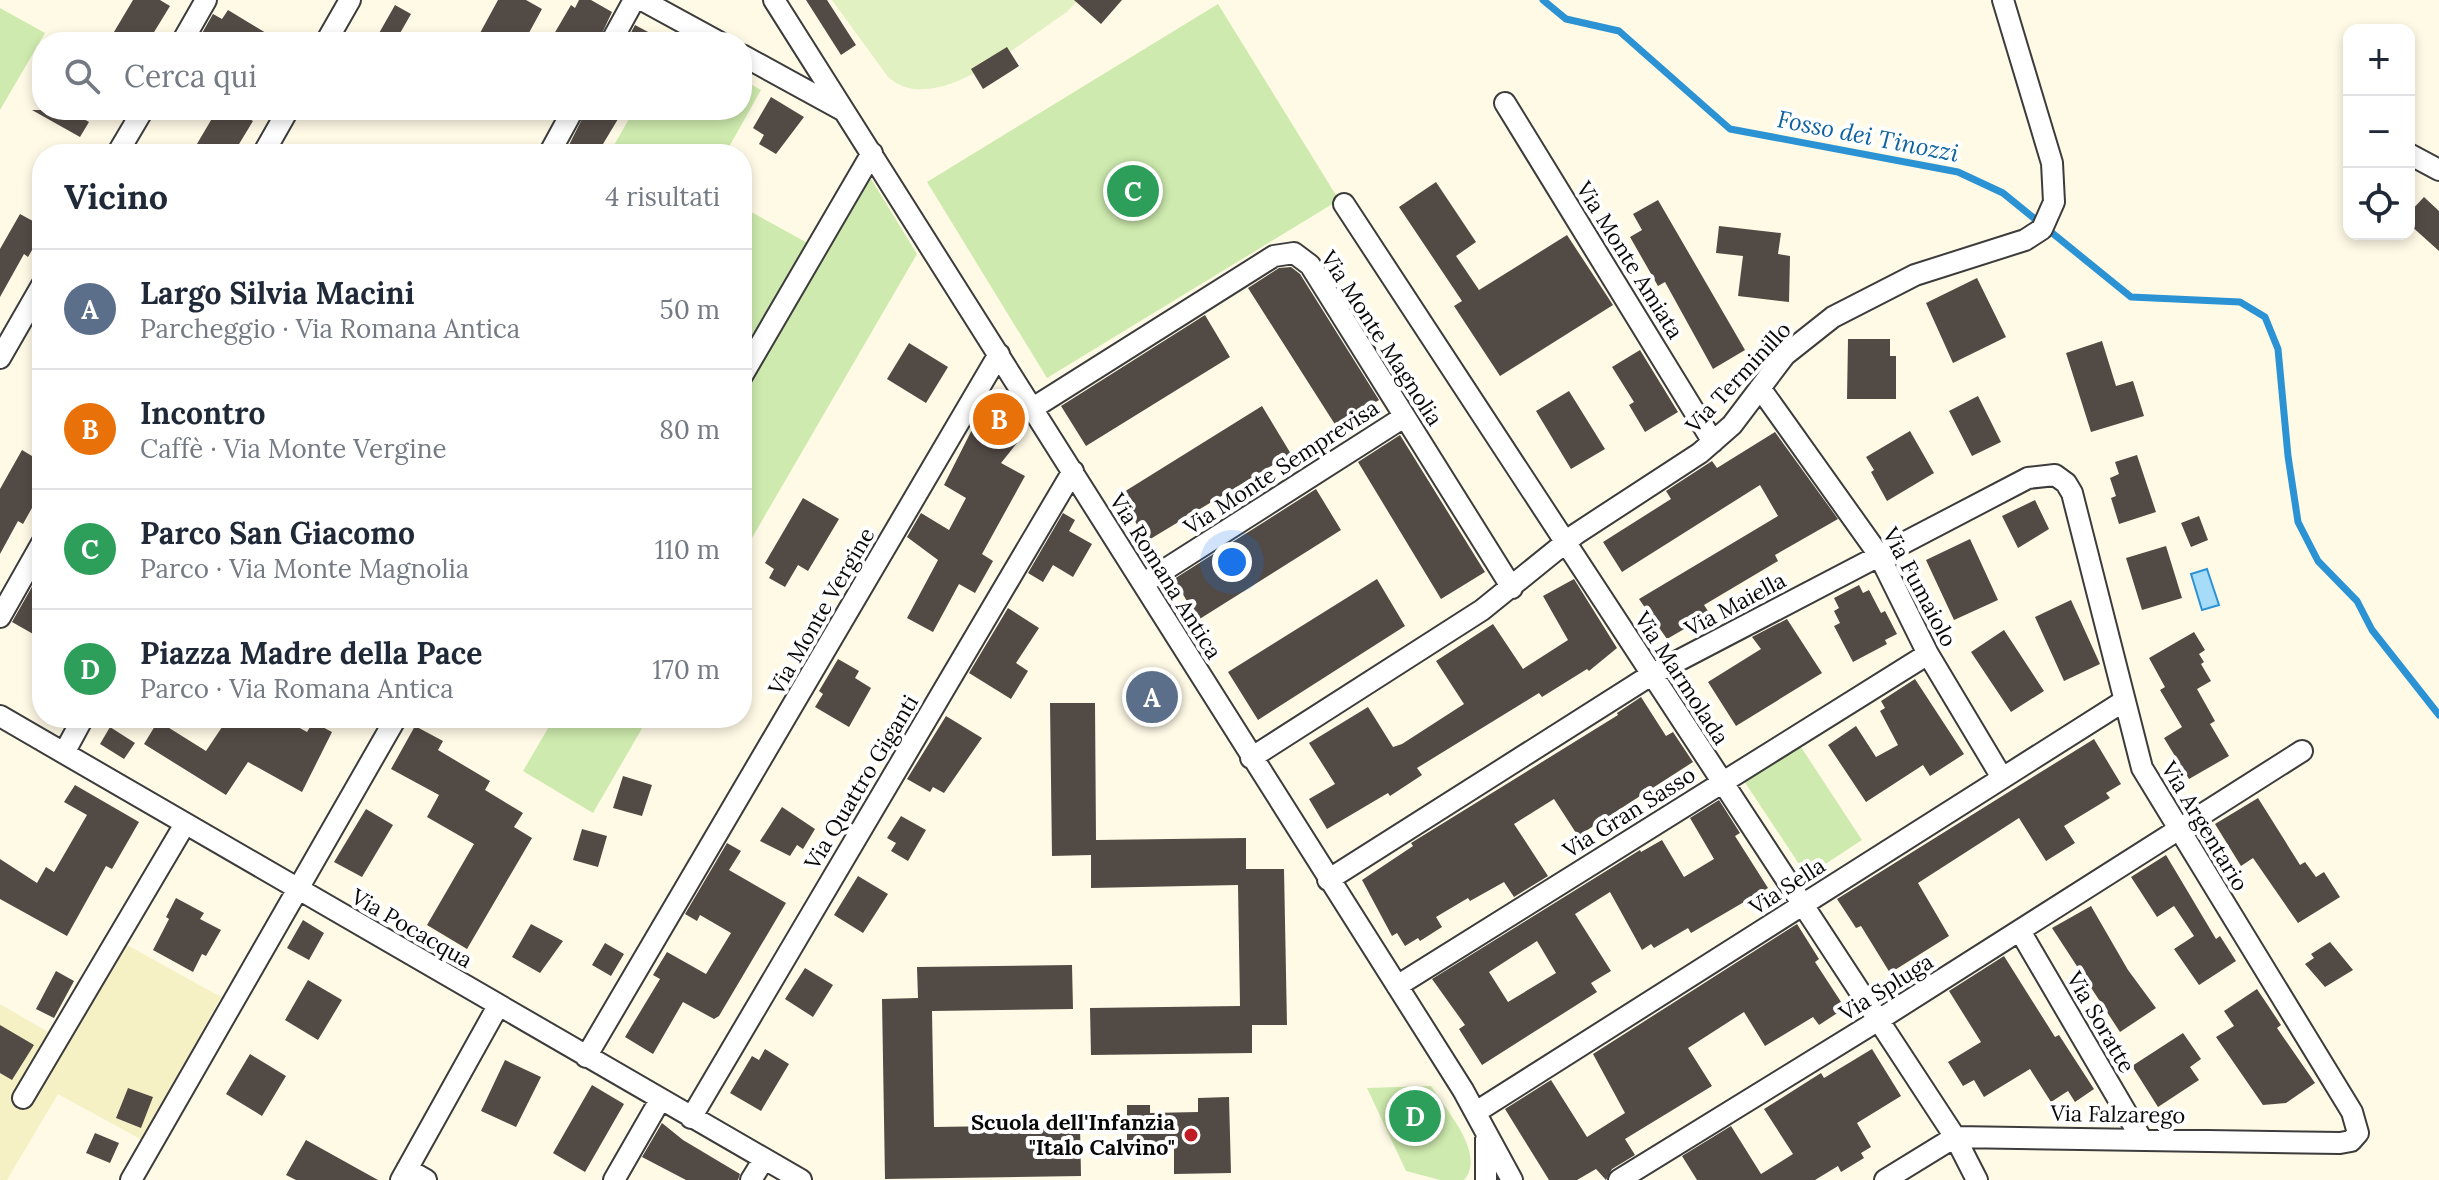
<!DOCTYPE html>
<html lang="it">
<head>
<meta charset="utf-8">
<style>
	:root { --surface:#fff; --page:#f2f2f3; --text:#1f2937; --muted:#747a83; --line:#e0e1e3; --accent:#d93025 }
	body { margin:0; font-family:Lora,serif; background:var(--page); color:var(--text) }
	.controls { position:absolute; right:24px; top:24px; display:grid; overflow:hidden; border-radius:16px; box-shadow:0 4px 12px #0003 }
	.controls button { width:72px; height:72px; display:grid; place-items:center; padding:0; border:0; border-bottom:2px solid var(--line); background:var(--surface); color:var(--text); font:40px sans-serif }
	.you { position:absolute; left:1232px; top:562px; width:28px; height:28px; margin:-20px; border:6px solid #fff; border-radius:50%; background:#1a73e8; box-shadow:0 0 0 12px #1a73e833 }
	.badge { display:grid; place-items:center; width:52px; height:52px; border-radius:50%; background:var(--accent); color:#fff; font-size:26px; font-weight:700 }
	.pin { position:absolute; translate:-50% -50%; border:4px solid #fff; box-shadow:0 2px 8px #0006 }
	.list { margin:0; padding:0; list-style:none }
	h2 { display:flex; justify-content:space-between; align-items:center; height:104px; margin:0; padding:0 32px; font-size:34px }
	h2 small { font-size:26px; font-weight:400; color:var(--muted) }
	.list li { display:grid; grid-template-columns:52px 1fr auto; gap:24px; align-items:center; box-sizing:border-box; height:120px; padding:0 32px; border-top:2px solid var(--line) }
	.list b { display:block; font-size:30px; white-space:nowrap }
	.list p { margin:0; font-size:26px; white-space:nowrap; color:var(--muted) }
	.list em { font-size:26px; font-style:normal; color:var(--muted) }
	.icon { flex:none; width:44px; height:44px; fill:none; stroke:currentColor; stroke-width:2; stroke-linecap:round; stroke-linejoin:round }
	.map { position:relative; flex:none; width:2439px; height:1180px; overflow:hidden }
	.search { position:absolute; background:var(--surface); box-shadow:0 4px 12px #0003; left:32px; top:32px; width:720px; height:88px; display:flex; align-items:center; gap:20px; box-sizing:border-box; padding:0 28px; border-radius:32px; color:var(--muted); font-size:30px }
	.panel { position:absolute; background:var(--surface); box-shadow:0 4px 12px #0003; left:32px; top:144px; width:720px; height:584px; border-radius:32px }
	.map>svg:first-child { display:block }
</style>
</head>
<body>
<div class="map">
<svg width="2439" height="1180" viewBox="0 0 2439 1180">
	<rect width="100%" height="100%" fill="#fffae6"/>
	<!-- farmland -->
	<path fill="#f6f1c5" d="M 127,945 L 221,997 L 142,1140 L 58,1094 L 7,1180 L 0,1180 L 0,1004 L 67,1043 Z"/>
	<!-- green -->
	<path fill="#ceeaae" d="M 1218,4 L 1339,200 L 1047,378 L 927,182 Z
		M 0,8 L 45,33 L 0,110 Z
		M 742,79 L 761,90 L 725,154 L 609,154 L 634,110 L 742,110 Z
		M 868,174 L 917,254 L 742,555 L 742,207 L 824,252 Z
		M 554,718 L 648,718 L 593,813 L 523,771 Z
		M 1797,741 L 1862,840 L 1807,876 L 1742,778 Z
		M 1431,1086 C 1445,1109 1487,1154 1464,1180 L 1440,1180 L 1406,1171 L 1367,1088 Z"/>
	<!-- pitch -->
	<path fill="#e1f1c1" d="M 832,0 L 1078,0 L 1067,12 C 1024,39 935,120 888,77 Z"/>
	<!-- water -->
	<path fill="#a7dcf9" stroke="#2b93d4" stroke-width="2" d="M 2207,569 L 2219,605 L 2202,610 L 2191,574 Z"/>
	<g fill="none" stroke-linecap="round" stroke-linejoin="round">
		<!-- stream -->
		<path stroke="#2b93d4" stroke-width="7" d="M 1543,0 L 1566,19 L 1619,31 L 1730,129 L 1958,172 L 2003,193 L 2131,297 L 2240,302 L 2265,317 L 2278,349 L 2288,456 L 2298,522 L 2318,561 L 2357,601 L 2372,630 L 2439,715"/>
	</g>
	<!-- building -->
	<path fill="#524a45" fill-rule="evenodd" d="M 133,0 L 160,0 L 170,6 L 148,42 L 108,42 Z
		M 498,0 L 526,0 L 542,9 L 524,42 L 495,42 L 480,33 Z
		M 579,0 L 591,0 L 612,12 L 598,42 L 567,42 L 554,34 L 571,5 L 575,8 Z
		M 806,0 L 827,0 L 856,45 L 841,55 Z
		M 1074,0 L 1122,0 L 1101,24 Z
		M 395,5 L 411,14 L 395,42 L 374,42 Z
		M 228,10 L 281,42 L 197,42 L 213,14 L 222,19 Z
		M 635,25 L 667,42 L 626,42 Z
		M 1007,47 L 1019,66 L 983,89 L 971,69 Z
		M 771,97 L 804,117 L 776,154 L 759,144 L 764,135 L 753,128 Z
		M 32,110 L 86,110 L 82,118 L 89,122 L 80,137 Z
		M 217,110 L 234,110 L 253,121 L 233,154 L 191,154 Z
		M 594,110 L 603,110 L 618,119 L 597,154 L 585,154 L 569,145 L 585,113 L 591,116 Z
		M 1436,182 L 1476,242 L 1456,256 L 1479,290 L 1567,235 L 1613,305 L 1500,376 L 1454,306 L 1462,301 L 1399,207 Z
		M 2424,197 L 2439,211 L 2439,251 L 2409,224 L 2409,213 Z
		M 1658,200 L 1745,350 L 1713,369 L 1665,282 L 1658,286 L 1630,237 L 1642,230 L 1633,214 Z
		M 20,214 L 42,226 L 42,233 L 28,257 L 24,254 L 0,297 L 0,249 Z
		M 1719,226 L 1781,233 L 1778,254 L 1790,256 L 1789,302 L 1738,296 L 1743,256 L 1716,253 Z
		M 1291,267 L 1300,274 L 1379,400 L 1336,426 L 1248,288 L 1279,268 Z
		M 1977,278 L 2006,337 L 1953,363 L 1926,303 Z
		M 1205,315 L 1230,357 L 1086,446 L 1061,406 Z
		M 1848,339 L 1890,339 L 1890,356 L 1896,356 L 1896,399 L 1847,399 Z
		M 2102,341 L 2116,386 L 2133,381 L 2144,416 L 2091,432 L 2066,353 Z
		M 909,343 L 948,367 L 926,403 L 887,379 Z
		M 1640,350 L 1678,412 L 1645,432 L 1629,405 L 1634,402 L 1612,367 Z
		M 1569,391 L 1605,449 L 1571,469 L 1536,411 Z
		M 989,396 L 1003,407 L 1021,438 L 1001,463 L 1025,476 L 982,554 L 993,561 L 975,593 L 959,584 L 933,632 L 907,618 L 938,560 L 907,537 L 921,513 L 949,530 L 966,498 L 944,485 Z
		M 1978,396 L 2001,442 L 1972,456 L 1949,411 Z
		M 1262,406 L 1291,454 L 1147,541 L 1119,495 Z
		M 1910,431 L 1934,473 L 1887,501 L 1871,472 L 1874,470 L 1866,457 Z
		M 1775,432 L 1838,519 L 1775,555 L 1778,561 L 1704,605 L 1710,614 L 1667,639 L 1639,599 L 1778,516 L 1760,485 L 1622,572 L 1603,542 L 1671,499 L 1666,491 L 1675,485 L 1712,461 L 1717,468 Z
		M 1400,435 L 1485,572 L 1441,599 L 1358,462 Z
		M 22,450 L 42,462 L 42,490 L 23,524 L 18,521 L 0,554 L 0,489 Z
		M 2137,455 L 2156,512 L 2119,524 L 2111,498 L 2116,496 L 2110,478 L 2119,474 L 2115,462 Z
		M 1316,489 L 1341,530 L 1198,620 L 1174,579 Z
		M 803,498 L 839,519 L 808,571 L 798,565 L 785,587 L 769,578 L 774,569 L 765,563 Z
		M 2035,500 L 2049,529 L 2018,548 L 2002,516 Z
		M 1063,513 L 1075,520 L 1069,531 L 1092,544 L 1073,577 L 1053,565 L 1043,582 L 1028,573 Z
		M 2199,516 L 2208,540 L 2191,547 L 2181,523 Z
		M 1970,539 L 1998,600 L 1954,620 L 1926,560 Z
		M 2166,546 L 2182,598 L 2142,610 L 2126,558 Z
		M 1377,579 L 1405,626 L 1258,720 L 1228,672 Z
		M 1574,579 L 1617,648 L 1589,671 L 1587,669 L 1542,697 L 1539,693 L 1417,768 L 1422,775 L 1390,796 L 1388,793 L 1327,829 L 1309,799 L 1335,784 L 1309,743 L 1368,707 L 1393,747 L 1402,744 L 1464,704 L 1436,661 L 1493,624 L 1523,669 L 1568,640 L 1543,596 Z
		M 33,585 L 42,590 L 42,639 L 12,622 Z
		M 1859,585 L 1863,593 L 1869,590 L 1881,613 L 1885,611 L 1897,634 L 1885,640 L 1887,644 L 1853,662 L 1834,626 L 1840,623 L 1834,611 L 1839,608 L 1834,598 Z
		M 2071,600 L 2100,664 L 2064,681 L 2035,617 Z
		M 1008,608 L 1039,628 L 1016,663 L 1028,671 L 1011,699 L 969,673 Z
		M 1787,619 L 1822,673 L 1736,726 L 1708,682 L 1761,649 L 1752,637 Z
		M 2004,630 L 2044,691 L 2011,712 L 1971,652 Z
		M 2194,632 L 2205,650 L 2199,654 L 2204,662 L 2201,664 L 2211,681 L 2197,689 L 2215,721 L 2210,724 L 2229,756 L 2189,779 L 2164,738 L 2182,727 L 2160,690 L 2165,687 L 2149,658 Z
		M 838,659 L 859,671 L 855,678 L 871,688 L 849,727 L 815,707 L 823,694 L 819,691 Z
		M 1915,679 L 1964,754 L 1930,776 L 1923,765 L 1866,802 L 1828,745 L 1856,726 L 1876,757 L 1898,745 L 1880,711 L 1885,708 L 1881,701 Z
		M 1641,697 L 1666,736 L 1673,732 L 1693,762 L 1578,836 L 1554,799 L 1514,824 L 1548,876 L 1514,897 L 1504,882 L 1470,901 L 1468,898 L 1436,917 L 1442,927 L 1420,941 L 1418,938 L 1405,946 L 1397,933 L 1392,936 L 1362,880 L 1413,846 L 1411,843 L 1618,715 L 1617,713 Z
		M 1050,703 L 1095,703 L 1096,840 L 1246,838 L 1246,869 L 1284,869 L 1287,1025 L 1252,1025 L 1252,1053 L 1091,1055 L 1090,1008 L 1240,1006 L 1238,885 L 1091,888 L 1091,855 L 1052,856 Z
		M 946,716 L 982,738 L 944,793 L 933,787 L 930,792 L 907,779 Z
		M 228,718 L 282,718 L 307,732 L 313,722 L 332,732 L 302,792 L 248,762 L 226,795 L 144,744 L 158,721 L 206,751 Z
		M 415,726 L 443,741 L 438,750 L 490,781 L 485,790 L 523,813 L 514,827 L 532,838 L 467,949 L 427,925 L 474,844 L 427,817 L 439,795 L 391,769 Z
		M 110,727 L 135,743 L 124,759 L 100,744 Z
		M 2094,739 L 2121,784 L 2106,793 L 2110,798 L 2064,826 L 2075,843 L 2046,861 L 2019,818 L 1918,883 L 1949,936 L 1890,973 L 1861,926 L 1856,928 L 1837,899 Z
		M 623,776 L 652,785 L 642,816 L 613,808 Z
		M 75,785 L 139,822 L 112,869 L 106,866 L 67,936 L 0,899 L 0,859 L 37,883 L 46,867 L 54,872 L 87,815 L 64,802 Z
		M 2258,798 L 2300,865 L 2305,862 L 2316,877 L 2324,872 L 2340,897 L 2298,923 L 2253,858 L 2241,866 L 2215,824 Z
		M 1719,800 L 1740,833 L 1735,836 L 1768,888 L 1691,933 L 1688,928 L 1654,948 L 1651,944 L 1642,950 L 1610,892 L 1575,914 L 1611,971 L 1591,983 L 1597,992 L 1482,1065 L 1459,1029 L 1465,1025 L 1432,979 L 1640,850 L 1641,852 L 1662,840 L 1684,877 L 1714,859 L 1690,818 ZM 1537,941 L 1556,973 L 1508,1002 L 1489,972 Z
		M 782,807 L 815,829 L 803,849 L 797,845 L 790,856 L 760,841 Z
		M 366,809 L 393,825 L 362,877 L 334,862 Z
		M 901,816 L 926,830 L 908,861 L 891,851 L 896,843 L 887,838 Z
		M 582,829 L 607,836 L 598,867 L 573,860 Z
		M 727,843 L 741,851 L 729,870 L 786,903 L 719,1016 L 714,1019 L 683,1002 L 653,1054 L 625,1037 L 660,979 L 653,975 L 667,952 L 706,974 L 731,933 L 700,915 L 697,921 L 685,914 Z
		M 2166,855 L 2216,939 L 2220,936 L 2236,961 L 2199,985 L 2174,949 L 2194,936 L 2174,906 L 2157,917 L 2131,877 Z
		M 858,876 L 888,894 L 863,933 L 834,915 Z
		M 176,898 L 204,913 L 200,919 L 221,930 L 206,956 L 202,954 L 193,972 L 153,950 L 169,919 L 166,917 Z
		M 2091,906 L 2128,970 L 2156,1008 L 2120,1032 L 2052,928 Z
		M 303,920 L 324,933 L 309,960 L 287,948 Z
		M 531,924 L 563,941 L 540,973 L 512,957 Z
		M 1797,924 L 1819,959 L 1815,962 L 1845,1008 L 1819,1025 L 1813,1017 L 1765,1046 L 1744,1012 L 1688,1048 L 1712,1086 L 1625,1139 L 1635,1155 L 1612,1169 L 1606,1180 L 1596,1169 L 1577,1180 L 1549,1180 L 1505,1109 L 1551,1080 L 1587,1137 L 1625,1113 L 1593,1054 Z
		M 2330,942 L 2353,970 L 2325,987 L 2305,964 L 2314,958 L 2311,954 Z
		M 605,943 L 624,954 L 611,976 L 592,965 Z
		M 2004,956 L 2055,1037 L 2059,1035 L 2094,1089 L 2075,1102 L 2068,1091 L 2051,1102 L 2030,1069 L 1984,1097 L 1974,1080 L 1963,1086 L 1948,1062 L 1981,1042 L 1949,991 Z
		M 1072,965 L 1073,1009 L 932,1011 L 934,1127 L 1080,1125 L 1081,1176 L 885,1179 L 882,999 L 918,998 L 917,967 Z
		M 805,968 L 833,985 L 813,1017 L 785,999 Z
		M 56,971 L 74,981 L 54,1018 L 36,1009 Z
		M 308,980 L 342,1000 L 318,1040 L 285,1020 Z
		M 2257,989 L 2281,1025 L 2277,1028 L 2315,1083 L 2286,1103 L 2263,1105 L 2216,1037 L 2234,1026 L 2224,1011 Z
		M 0,1025 L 34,1045 L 12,1080 L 0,1073 Z
		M 2183,1033 L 2201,1059 L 2190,1067 L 2199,1080 L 2158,1107 L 2132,1066 Z
		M 765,1049 L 789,1064 L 761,1111 L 730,1093 L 752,1056 L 759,1060 Z
		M 1872,1049 L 1901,1096 L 1857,1123 L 1871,1147 L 1861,1153 L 1864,1158 L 1841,1172 L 1838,1166 L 1815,1180 L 1697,1180 L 1682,1156 L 1731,1126 L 1761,1174 L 1793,1154 L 1764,1109 L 1821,1073 L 1824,1078 Z
		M 250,1054 L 286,1076 L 262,1116 L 226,1094 Z
		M 505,1060 L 541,1077 L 516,1127 L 481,1111 Z
		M 592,1085 L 624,1104 L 585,1172 L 553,1153 Z
		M 128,1088 L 153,1097 L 141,1128 L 116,1118 Z
		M 1229,1097 L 1231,1173 L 1174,1174 L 1174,1147 L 1127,1148 L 1127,1105 L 1150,1105 L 1150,1113 L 1198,1112 L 1198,1098 Z
		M 662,1123 L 683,1140 L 740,1174 L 738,1180 L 686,1180 L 642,1157 Z
		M 95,1133 L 119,1143 L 110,1163 L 86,1153 Z
		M 306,1140 L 378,1180 L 296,1180 L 286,1175 Z"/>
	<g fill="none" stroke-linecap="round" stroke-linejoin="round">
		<!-- minor casing -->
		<g stroke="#3c3c3c" stroke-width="24">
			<path id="minor" d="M 642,0 L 719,42
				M 774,0 L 1463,1090 L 1512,1180
				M 182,42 L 206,0
				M 326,42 L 350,0
				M 611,42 L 634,0
				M 742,55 L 844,111
				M 1505,103 L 1713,442
				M 117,154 L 143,110
				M 263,154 L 288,110
				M 549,154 L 573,110
				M 2409,154 L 2439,170
				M 1344,204 L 1955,1137 L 1977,1180
				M 0,358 L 42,285
				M 742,376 L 872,153
				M 1760,388 L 1879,555 L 1928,654 L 2001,776
				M 1033,408 L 1274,256 L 1294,253 L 1310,265 L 1512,588
				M 1144,583 L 1404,417
				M 0,617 L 42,543
				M 0,716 L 801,1180
				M 64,753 L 83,718
				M 1251,758 L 1482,610 L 1576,534 L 1700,453 L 1732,425 L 1785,355 L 1833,317 L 1915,275 L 2025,240 L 2042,229 L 2054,202 L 2052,163 L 2003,0
				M 1328,880 L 1651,675 L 2028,478 L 2055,475 L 2066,483 L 2072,493 L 2142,768 L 2352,1112 L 2358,1133 L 2351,1141 L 2340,1143 L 1955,1137 L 1885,1180
				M 2020,931 L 2141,1138
				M 1397,986 L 1928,654
				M 586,1057 L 999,354
				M 23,1098 L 185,824
				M 1476,1112 L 2124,701
				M 691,1118 L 1073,471
				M 1486,1139 L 1486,1180
				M 407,1169 L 426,1180
				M 131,1180 L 396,718
				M 401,1180 L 498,1006
				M 614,1180 L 660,1100
				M 751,1180 L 764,1159
				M 1619,1180 L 1877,1021 L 2302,751"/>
		</g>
		<!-- minor -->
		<use href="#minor" stroke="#fff" stroke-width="20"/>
	</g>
	<!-- markers -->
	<circle fill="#bf1c26" stroke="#fff" stroke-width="3" cx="1191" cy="1135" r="8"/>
	<g text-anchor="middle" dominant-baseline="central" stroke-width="8" stroke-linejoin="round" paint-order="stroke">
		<!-- street labels -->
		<g font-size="22" fill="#090909" stroke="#fff">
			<text transform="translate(1630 260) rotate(58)">Via Monte Amiata</text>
			<text transform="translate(1382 338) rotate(57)">Via Monte Magnolia</text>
			<text transform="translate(1738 377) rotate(-47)">Via Terminillo</text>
			<text transform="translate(1281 467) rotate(-33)">Via Monte Semprevisa</text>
			<text transform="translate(1166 576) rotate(58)">Via Romana Antica</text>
			<text transform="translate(1920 587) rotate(62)">Via Fumaiolo</text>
			<text transform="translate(1735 604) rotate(-28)">Via Maiella</text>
			<text transform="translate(821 611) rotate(-60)">Via Monte Vergine</text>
			<text transform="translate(1682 678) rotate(57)">Via Marmolada</text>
			<text transform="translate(861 782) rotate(-59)">Via Quattro Giganti</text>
			<text transform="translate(1629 812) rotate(-32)">Via Gran Sasso</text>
			<text transform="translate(2205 826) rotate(59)">Via Argentario</text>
			<text transform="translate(1787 886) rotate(-33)">Via Sella</text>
			<text transform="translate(412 928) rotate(30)">Via Pocacqua</text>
			<text transform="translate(1886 987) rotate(-32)">Via Spluga</text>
			<text transform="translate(2101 1022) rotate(60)">Via Soratte</text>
			<text transform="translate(2118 1114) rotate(1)">Via Falzarego</text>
		</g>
		<!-- poi labels -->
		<g font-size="22" font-weight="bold" fill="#090909" stroke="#fff" text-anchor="end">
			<text x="1175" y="1122">Scuola dell'Infanzia<tspan x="1175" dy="25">"Italo Calvino"</tspan></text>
		</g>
		<!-- water labels -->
		<g font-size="24" font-style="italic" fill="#0e629f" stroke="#fff">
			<text transform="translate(1868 136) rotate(11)">Fosso dei Tinozzi</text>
		</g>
	</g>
</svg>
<div class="controls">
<button>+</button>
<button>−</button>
<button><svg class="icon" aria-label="locate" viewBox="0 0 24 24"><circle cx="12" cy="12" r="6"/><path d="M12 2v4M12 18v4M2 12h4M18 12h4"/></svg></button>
</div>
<div class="you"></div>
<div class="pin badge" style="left:1152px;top:697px;background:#5c6f8a">A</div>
<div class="pin badge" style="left:999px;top:419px;background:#e8710a">B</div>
<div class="pin badge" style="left:1133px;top:191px;background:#2e9e5b">C</div>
<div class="pin badge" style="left:1415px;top:1116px;background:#2e9e5b">D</div>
<div class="search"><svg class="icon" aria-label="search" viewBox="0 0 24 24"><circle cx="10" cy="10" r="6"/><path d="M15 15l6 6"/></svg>Cerca qui</div>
<section class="panel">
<h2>Vicino<small>4 risultati</small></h2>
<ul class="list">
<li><span class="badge" style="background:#5c6f8a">A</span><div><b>Largo Silvia Macini</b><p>Parcheggio · Via Romana Antica</p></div><em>50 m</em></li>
<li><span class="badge" style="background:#e8710a">B</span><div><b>Incontro</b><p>Caffè · Via Monte Vergine</p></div><em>80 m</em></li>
<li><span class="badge" style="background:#2e9e5b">C</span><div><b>Parco San Giacomo</b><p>Parco · Via Monte Magnolia</p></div><em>110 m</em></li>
<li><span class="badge" style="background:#2e9e5b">D</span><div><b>Piazza Madre della Pace</b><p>Parco · Via Romana Antica</p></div><em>170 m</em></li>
</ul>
</section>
</div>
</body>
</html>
